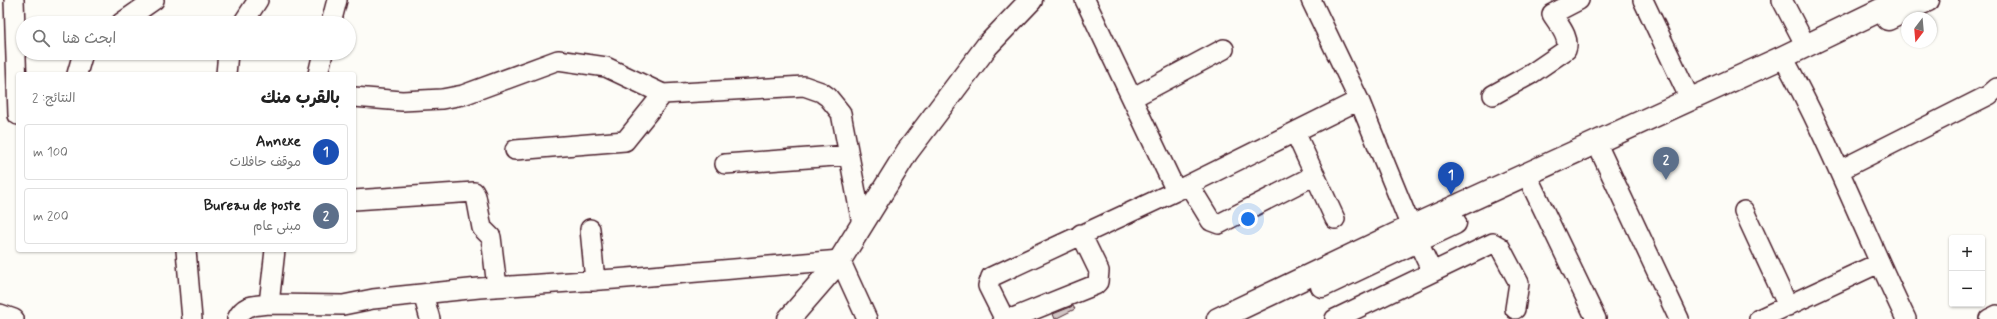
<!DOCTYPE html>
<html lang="ar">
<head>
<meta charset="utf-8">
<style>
	:root { --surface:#fff; --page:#f6f6f6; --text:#222; --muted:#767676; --line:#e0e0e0; --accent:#c8321e }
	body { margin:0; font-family:Mynerve,"Playpen Sans Arabic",sans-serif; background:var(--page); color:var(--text); direction:rtl }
	.controls { position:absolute; right:12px; bottom:12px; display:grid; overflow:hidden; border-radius:4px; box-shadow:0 1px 3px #0004 }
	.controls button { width:36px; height:36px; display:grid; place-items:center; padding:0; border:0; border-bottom:1px solid var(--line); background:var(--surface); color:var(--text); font:20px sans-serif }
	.compass { position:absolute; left:1901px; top:12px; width:36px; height:36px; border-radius:50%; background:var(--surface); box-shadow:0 1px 3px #0004; rotate:196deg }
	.you { position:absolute; left:1248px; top:219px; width:14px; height:14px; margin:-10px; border:3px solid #fff; border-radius:50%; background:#1a73e8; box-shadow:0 0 0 6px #1a73e833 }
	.badge { display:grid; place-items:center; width:26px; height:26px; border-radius:50%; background:var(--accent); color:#fff; font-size:13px; font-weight:700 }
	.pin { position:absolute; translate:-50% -33px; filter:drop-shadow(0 1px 2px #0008) }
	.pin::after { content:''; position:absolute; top:21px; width:14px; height:12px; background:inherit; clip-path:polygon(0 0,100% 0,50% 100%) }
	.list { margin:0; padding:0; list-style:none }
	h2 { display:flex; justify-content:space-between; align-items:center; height:52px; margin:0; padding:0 16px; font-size:17px }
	h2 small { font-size:13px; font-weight:400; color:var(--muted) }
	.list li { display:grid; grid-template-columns:26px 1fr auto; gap:12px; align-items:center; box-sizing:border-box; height:56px; margin:0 8px 8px; padding:0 8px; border:1px solid var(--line); border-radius:4px }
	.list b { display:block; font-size:15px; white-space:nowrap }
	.list p { margin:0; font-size:13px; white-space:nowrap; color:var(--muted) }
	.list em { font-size:13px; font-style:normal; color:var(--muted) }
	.icon { flex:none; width:22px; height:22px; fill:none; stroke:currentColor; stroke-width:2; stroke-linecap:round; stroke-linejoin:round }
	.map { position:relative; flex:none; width:1997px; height:319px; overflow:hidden; direction:ltr }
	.search { position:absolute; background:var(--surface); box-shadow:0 1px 3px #0004; left:16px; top:16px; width:340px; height:44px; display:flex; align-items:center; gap:10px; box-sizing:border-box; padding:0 14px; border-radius:22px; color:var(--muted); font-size:15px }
	.panel { position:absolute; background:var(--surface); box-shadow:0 1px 3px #0004; left:16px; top:72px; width:340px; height:180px; border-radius:4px; direction:rtl }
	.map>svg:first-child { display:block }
</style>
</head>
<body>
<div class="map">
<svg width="1997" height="319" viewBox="0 0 1997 319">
	<rect width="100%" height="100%" fill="#fdfcf7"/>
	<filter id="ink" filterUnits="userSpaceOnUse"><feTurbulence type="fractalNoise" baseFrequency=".025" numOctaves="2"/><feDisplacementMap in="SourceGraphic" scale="8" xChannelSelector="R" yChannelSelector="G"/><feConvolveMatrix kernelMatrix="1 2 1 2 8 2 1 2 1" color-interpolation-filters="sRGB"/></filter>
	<g filter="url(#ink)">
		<!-- building -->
		<path fill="#d0c5c4" stroke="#4a1f2b" d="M 1073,306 L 1075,309 L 1055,319 L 1053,314 Z"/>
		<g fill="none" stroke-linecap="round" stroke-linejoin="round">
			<!-- minor casing -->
			<g stroke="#4a1f2b" stroke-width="22">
				<path id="minor" d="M 14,0 L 18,115
					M 1085,0 L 1176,191
					M 1311,0 L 1359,100 L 1411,227 L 1432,272
					M 1643,0 L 1690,99
					M 1782,0 L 1806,46
					M 121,23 L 154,0
					M 243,23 L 258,0
					M 331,23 L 337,0
					M 1783,57 C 1830,142 1864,232 1906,319
					M 77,74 L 83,53
					M 226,74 L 228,53
					M 318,74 L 323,53
					M 1493,95 L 1531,74 L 1566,50 C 1571,38 1558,24 1552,14 L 1579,0
					M 354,97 L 402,101 L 442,99 L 463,95 L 558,60 L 606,67 L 663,94 L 804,86 L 821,92 L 828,97 L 841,113 L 862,224
					M 1132,98 L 1224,49
					M 1295,132 L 1335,219
					M 1596,142 L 1679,319
					M 515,150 L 625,141 L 663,94
					M 725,164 L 849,155
					M 1840,170 L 1989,95 L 1997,88
					M 1189,185 L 1211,221 L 1219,224 L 1315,175
					M 1532,186 L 1596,319
					M 354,200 L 474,192 L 476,196 L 482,228 L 491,237 L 497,287
					M 1744,211 L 1788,306
					M 590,229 L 595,281
					M 1081,234 L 1099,271 L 1098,282 L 1095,285 L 1013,318 L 1003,316 L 988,286 L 991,277 L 1176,191 L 1359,100
					M 186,250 L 192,319
					M 275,250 L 269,304 L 343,305 L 373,299 L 479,288 L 615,279 L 840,260 L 867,319
					M 423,294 L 430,319
					M 0,314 L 14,319
					M 237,319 C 244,304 253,306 269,304
					M 1335,319 L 1493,243 L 1500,247 L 1519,283 L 1515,309
					M 1759,319 L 1879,263
					M 1989,319 L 1997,315"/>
			</g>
			<!-- major casing -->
			<g stroke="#4a1f2b" stroke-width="25">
				<path id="major" d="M 1888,19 L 1928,0
					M 1322,286 L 1455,223
					M 789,319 L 840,260 L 907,152 L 987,46 L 1031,0
					M 1218,319 L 1411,227 L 1783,57 L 1901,0"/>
			</g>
			<!-- minor -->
			<use href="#minor" stroke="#fdfcf7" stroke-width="19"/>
			<!-- major -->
			<use href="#major" stroke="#fdfcf7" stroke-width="22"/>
		</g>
	</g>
</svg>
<div class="controls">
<button>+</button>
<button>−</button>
</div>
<svg class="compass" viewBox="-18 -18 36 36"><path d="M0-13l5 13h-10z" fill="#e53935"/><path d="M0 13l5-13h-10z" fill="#767676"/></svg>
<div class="you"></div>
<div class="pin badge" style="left:1451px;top:195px;background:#1a4fb4">1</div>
<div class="pin badge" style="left:1666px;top:180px;background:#5c6f8a">2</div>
<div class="search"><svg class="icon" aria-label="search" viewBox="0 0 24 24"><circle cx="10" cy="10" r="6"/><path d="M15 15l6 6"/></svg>ابحث هنا</div>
<section class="panel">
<h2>بالقرب منك<small>النتائج: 2</small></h2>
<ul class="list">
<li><span class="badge" style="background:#1a4fb4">1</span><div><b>Annexe</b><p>موقف حافلات</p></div><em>100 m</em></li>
<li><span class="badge" style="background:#5c6f8a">2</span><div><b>Bureau de poste</b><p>مبنى عام</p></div><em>200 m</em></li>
</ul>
</section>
</div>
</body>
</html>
